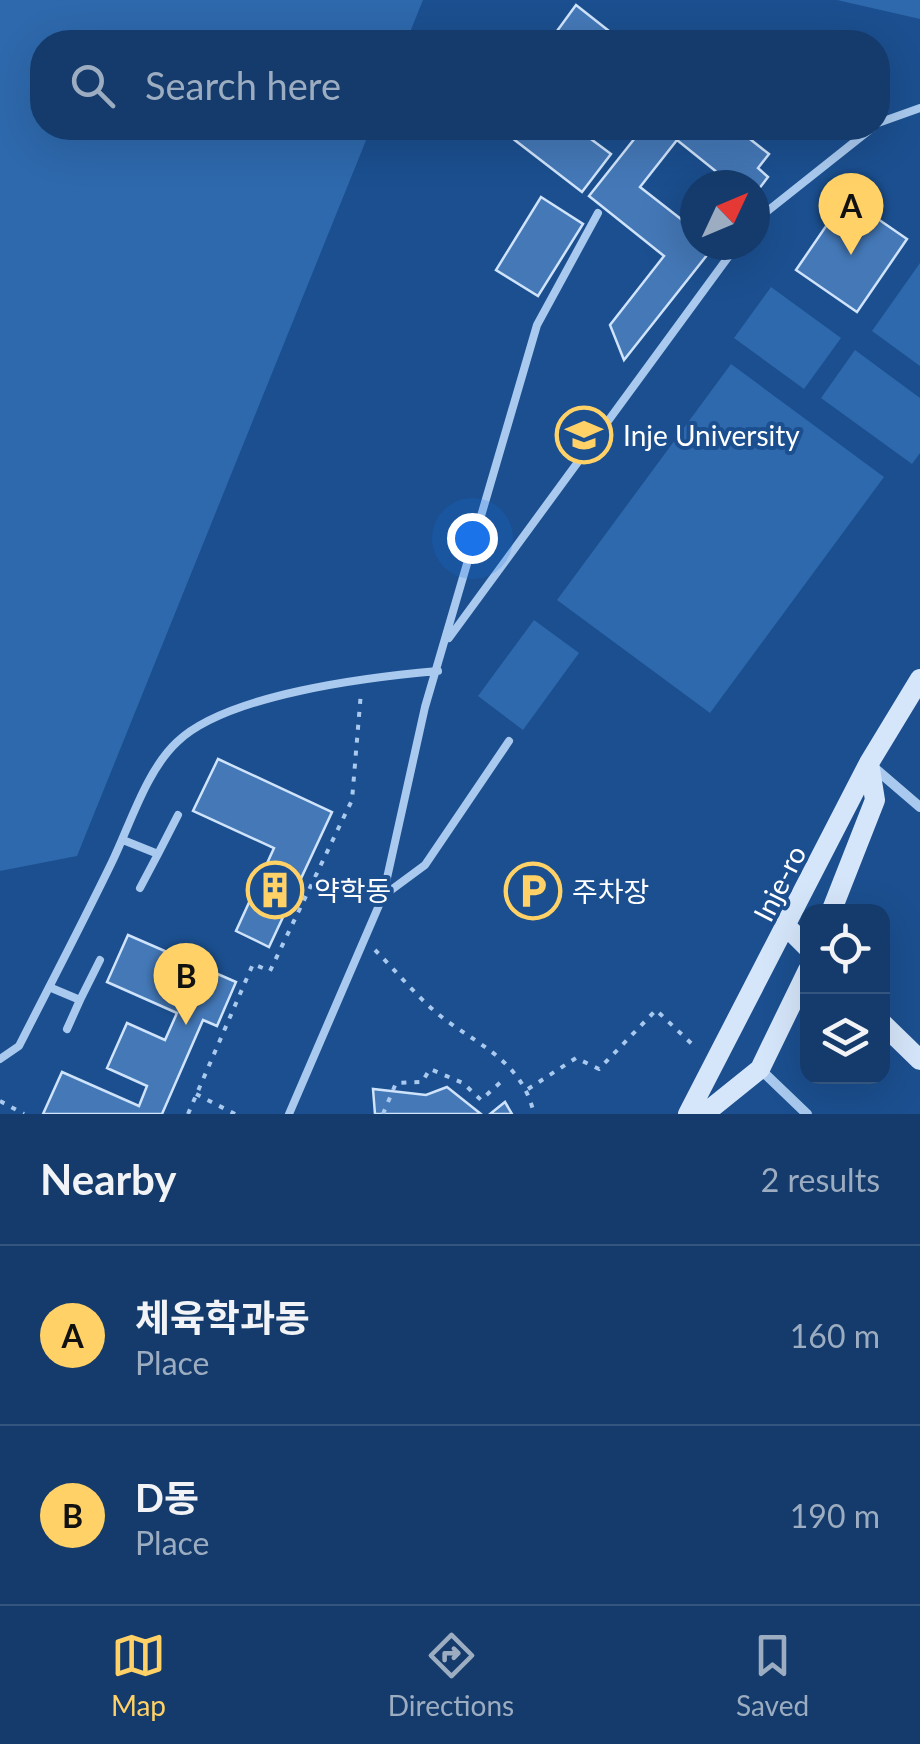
<!DOCTYPE html>
<html lang="en">
<head>
<meta charset="utf-8">
<style>
	:root { --surface:#143b6b; --page:#214673; --text:#f1f3f6; --muted:#9dadc1; --line:#33557e; --accent:#ffd166 }
	body { margin:0; font-family:Lato,"Noto Sans KR",sans-serif; background:var(--page); color:var(--text) }
	.controls { position:absolute; right:30px; bottom:30px; display:grid; overflow:hidden; border-radius:20px; box-shadow:0 10px 40px #0002 }
	.controls button { width:90px; height:90px; display:grid; place-items:center; padding:0; border:0; border-bottom:2px solid var(--line); background:var(--surface); color:var(--text); font:50px sans-serif }
	.compass { position:absolute; left:680px; top:170px; width:90px; height:90px; border-radius:50%; background:var(--surface); box-shadow:0 10px 40px #0002; rotate:46deg }
	.you { position:absolute; left:472px; top:538px; width:35px; height:35px; margin:-25px; border:8px solid #fff; border-radius:50%; background:#1a73e8; box-shadow:0 0 0 15px #1a73e833 }
	.badge { display:grid; place-items:center; width:65px; height:65px; border-radius:50%; background:var(--accent); color:#111; font-size:32px; font-weight:700 }
	.pin { position:absolute; translate:-50% -82px; filter:drop-shadow(0 2px 5px #0008) }
	.pin::after { content:''; position:absolute; top:52px; width:35px; height:30px; background:inherit; clip-path:polygon(0 0,100% 0,50% 100%) }
	.list { margin:0; padding:0; list-style:none }
	h2 { display:flex; justify-content:space-between; align-items:center; height:130px; margin:0; padding:0 40px; font-size:42px }
	h2 small { font-size:32px; font-weight:400; color:var(--muted) }
	.list li { display:grid; grid-template-columns:65px 1fr auto; gap:30px; align-items:center; box-sizing:border-box; height:180px; padding:0 40px; border-top:2px solid var(--line) }
	.list b { display:block; font-size:38px; white-space:nowrap }
	.list p { margin:0; font-size:32px; white-space:nowrap; color:var(--muted) }
	.list em { font-size:32px; font-style:normal; color:var(--muted) }
	.icon { flex:none; width:55px; height:55px; fill:none; stroke:currentColor; stroke-width:2; stroke-linecap:round; stroke-linejoin:round }
	.map { position:relative; flex:none; width:920px; height:1114px; overflow:hidden }
	.search { position:absolute; background:var(--surface); box-shadow:0 10px 40px #0002; left:30px; right:30px; top:30px; height:110px; display:flex; align-items:center; gap:25px; box-sizing:border-box; padding:0 35px; border-radius:40px; color:var(--muted); font-size:38px }
	.sheet { height:490px; background:var(--surface) }
	nav { display:flex; justify-content:space-around; align-items:center; box-sizing:border-box; height:140px; border-top:2px solid var(--line); background:var(--surface); font-size:28px; color:var(--muted) }
	nav a { display:grid; justify-items:center; gap:5px }
	nav .on { color:var(--accent) }
	.map>svg:first-child { display:block }
</style>
</head>
<body>
<div class="map">
<svg width="920" height="1114" viewBox="0 0 920 1114">
	<rect width="100%" height="100%" fill="#1b4f8f"/>
	<!-- green -->
	<path fill="#2e69ad" d="M 0,0 L 423,0 L 406,42 L 42,42 L 42,128 L 371,128 L 77,856 L 0,871 Z
		M 837,0 L 920,0 L 920,19 Z
		M 920,263 L 920,366 L 872,331 Z
		M 771,287 L 841,338 L 804,389 L 734,338 Z
		M 855,350 L 920,398 L 920,453 L 912,464 L 821,398 Z
		M 731,364 L 884,477 L 710,713 L 557,600 Z
		M 534,620 L 579,653 L 523,730 L 478,696 Z"/>
	<!-- building -->
	<path fill="#4478b7" stroke="#cfe3fa" stroke-width="2.5" d="M 576,5 L 623,42 L 549,42 Z
		M 499,128 L 576,128 L 611,154 L 582,192 Z
		M 643,128 L 736,128 L 769,154 L 758,168 L 768,177 L 755,194 L 755,185 L 717,185 L 723,177 L 677,140 L 640,187 L 686,223 L 695,212 L 695,245 L 715,245 L 624,360 L 610,325 L 664,256 L 589,196 Z
		M 541,197 L 583,224 L 538,296 L 496,270 Z
		M 846,197 L 907,239 L 857,312 L 796,270 Z
		M 218,759 L 332,812 L 269,947 L 236,931 L 274,848 L 193,811 Z
		M 128,935 L 236,982 L 217,1026 L 203,1020 L 162,1114 L 43,1114 L 62,1072 L 139,1106 L 147,1086 L 107,1068 L 127,1023 L 165,1040 L 177,1013 L 107,982 Z
		M 447,1087 L 481,1114 L 375,1114 L 373,1089 L 426,1095 Z
		M 505,1102 L 512,1114 L 490,1114 Z"/>
	<g fill="none" stroke-linecap="round" stroke-linejoin="round">
		<!-- path -->
		<path stroke="#a9c9ee" stroke-width="4" stroke-dasharray="5 8" stroke-linecap="butt" d="M 375,950 C 398,973 421,1002 447,1021 C 485,1048 523,1065 534,1114
			M 528,1089 L 576,1058 L 599,1069 L 656,1010 L 694,1046
			M 196,1094 L 235,1114
			M 0,1101 L 24,1114
			M 188,1114 L 253,964 L 270,971 L 352,800 L 361,692
			M 383,1114 L 396,1083 L 422,1082 L 430,1069 L 463,1083 L 481,1100 L 503,1080"/>
		<!-- lane -->
		<path stroke="#a9c9ee" stroke-width="8" d="M 878,123 L 920,108
			M 755,221 L 872,128
			M 449,638 L 737,245
			M 123,840 L 158,854 L 178,815
			M 140,888 L 158,854
			M 383,896 L 425,865 L 509,741
			M 49,987 L 80,1000 L 100,960
			M 67,1029 L 80,1000
			M 0,1059 L 19,1046 C 50,985 82,924 112,862 C 130,825 146,771 177,742 C 227,694 369,677 438,671
			M 289,1114 L 383,896 L 425,707 L 537,325 L 598,213"/>
		<!-- street -->
		<path stroke="#a9c9ee" stroke-width="10" d="M 871,765 L 920,807
			M 760,1069 L 807,1114"/>
		<!-- secondary -->
		<path stroke="#d6e6fa" stroke-width="20" d="M 831,912 L 875,800 L 869,763
			M 788,928 L 808,948
			M 882,1023 L 920,1060
			M 688,1114 L 869,763 L 920,679
			M 704,1114 L 760,1069 L 808,970"/>
	</g>
	<!-- icons -->
	<defs>
		<g id="university-ring" transform="scale(2.875)"><circle r="9.5" fill="#1b4f8f" stroke="#ffd166" stroke-width="1.5"/><path d="M0-5L7-2L0 1L-7-2ZM-4 1L0 2.5L4 1V4Q0 6-4 4Z" fill="#ffd166"/></g>
		<g id="building-ring" transform="scale(2.875)"><circle r="9.5" fill="#1b4f8f" stroke="#ffd166" stroke-width="1.5"/><path d="M-4-6H4V6H1V3H-1V6H-4ZM-2.5-4.3h1.7v1.8h-1.7ZM.8-4.3h1.7v1.8H.8ZM-2.5-1h1.7V.8h-1.7ZM.8-1h1.7V.8H.8Z" fill="#ffd166"/></g>
		<g id="parking-ring" transform="scale(2.875)"><circle r="9.5" fill="#1b4f8f" stroke="#ffd166" stroke-width="1.5"/><path d="M-3.5-5.5H1a3.5 3.5 0 0 1 0 7H-1V5.5H-3.5ZM-1-3.4V-.6H.8a1.4 1.4 0 0 0 0-2.8Z" fill="#ffd166"/></g>
	</defs>
	<g fill-rule="evenodd">
		<use href="#university-ring" x="584" y="435"/>
		<use href="#building-ring" x="275" y="890"/>
		<use href="#parking-ring" x="533" y="891"/>
	</g>
	<g text-anchor="middle" dominant-baseline="central" stroke-width="8" stroke-linejoin="round" paint-order="stroke">
		<!-- poi labels -->
		<g font-size="28" fill="#fff" stroke="#1b4f8f" text-anchor="start">
			<text x="623" y="435">Inje University</text>
			<text x="314" y="890">약학동</text>
			<text x="572" y="891">주차장</text>
		</g>
		<!-- street labels -->
		<g font-size="28" fill="#fff" stroke="#1b4f8f">
			<text transform="translate(779 883) rotate(-63)">Inje-ro</text>
		</g>
	</g>
</svg>
<div class="controls">
<button><svg class="icon" aria-label="locate" viewBox="0 0 24 24"><circle cx="12" cy="12" r="6"/><path d="M12 2v4M12 18v4M2 12h4M18 12h4"/></svg></button>
<button><svg class="icon" aria-label="layers" viewBox="0 0 24 24"><path d="M12 4l9 5-9 5-9-5zM3 14l9 5 9-5"/></svg></button>
</div>
<svg class="compass" viewBox="-18 -18 36 36"><path d="M0-13l5 13h-10z" fill="#e53935"/><path d="M0 13l5-13h-10z" fill="#9dadc1"/></svg>
<div class="you"></div>
<div class="pin badge" style="left:851px;top:255px">A</div>
<div class="pin badge" style="left:186px;top:1025px">B</div>
<div class="search"><svg class="icon" aria-label="search" viewBox="0 0 24 24"><circle cx="10" cy="10" r="6"/><path d="M15 15l6 6"/></svg>Search here</div>
</div>
<section class="sheet">
<h2>Nearby<small>2 results</small></h2>
<ul class="list">
<li><span class="badge">A</span><div><b>체육학과동</b><p>Place</p></div><em>160 m</em></li>
<li><span class="badge">B</span><div><b>D동</b><p>Place</p></div><em>190 m</em></li>
</ul>
</section>
<nav>
<a class="on"><svg class="icon" aria-label="map" viewBox="0 0 24 24"><path d="M3 6l6-2 6 2 6-2v14l-6 2-6-2-6 2zM9 4v14M15 6v14"/></svg>Map</a>
<a><svg class="icon" aria-label="directions" viewBox="0 0 24 24"><path d="M12 3l9 9-9 9-9-9zM9 14v-3h6M13 9l2 2-2 2"/></svg>Directions</a>
<a><svg class="icon" aria-label="saved" viewBox="0 0 24 24"><path d="M7 4h10v16l-5-4-5 4z"/></svg>Saved</a>
</nav>
</body>
</html>
